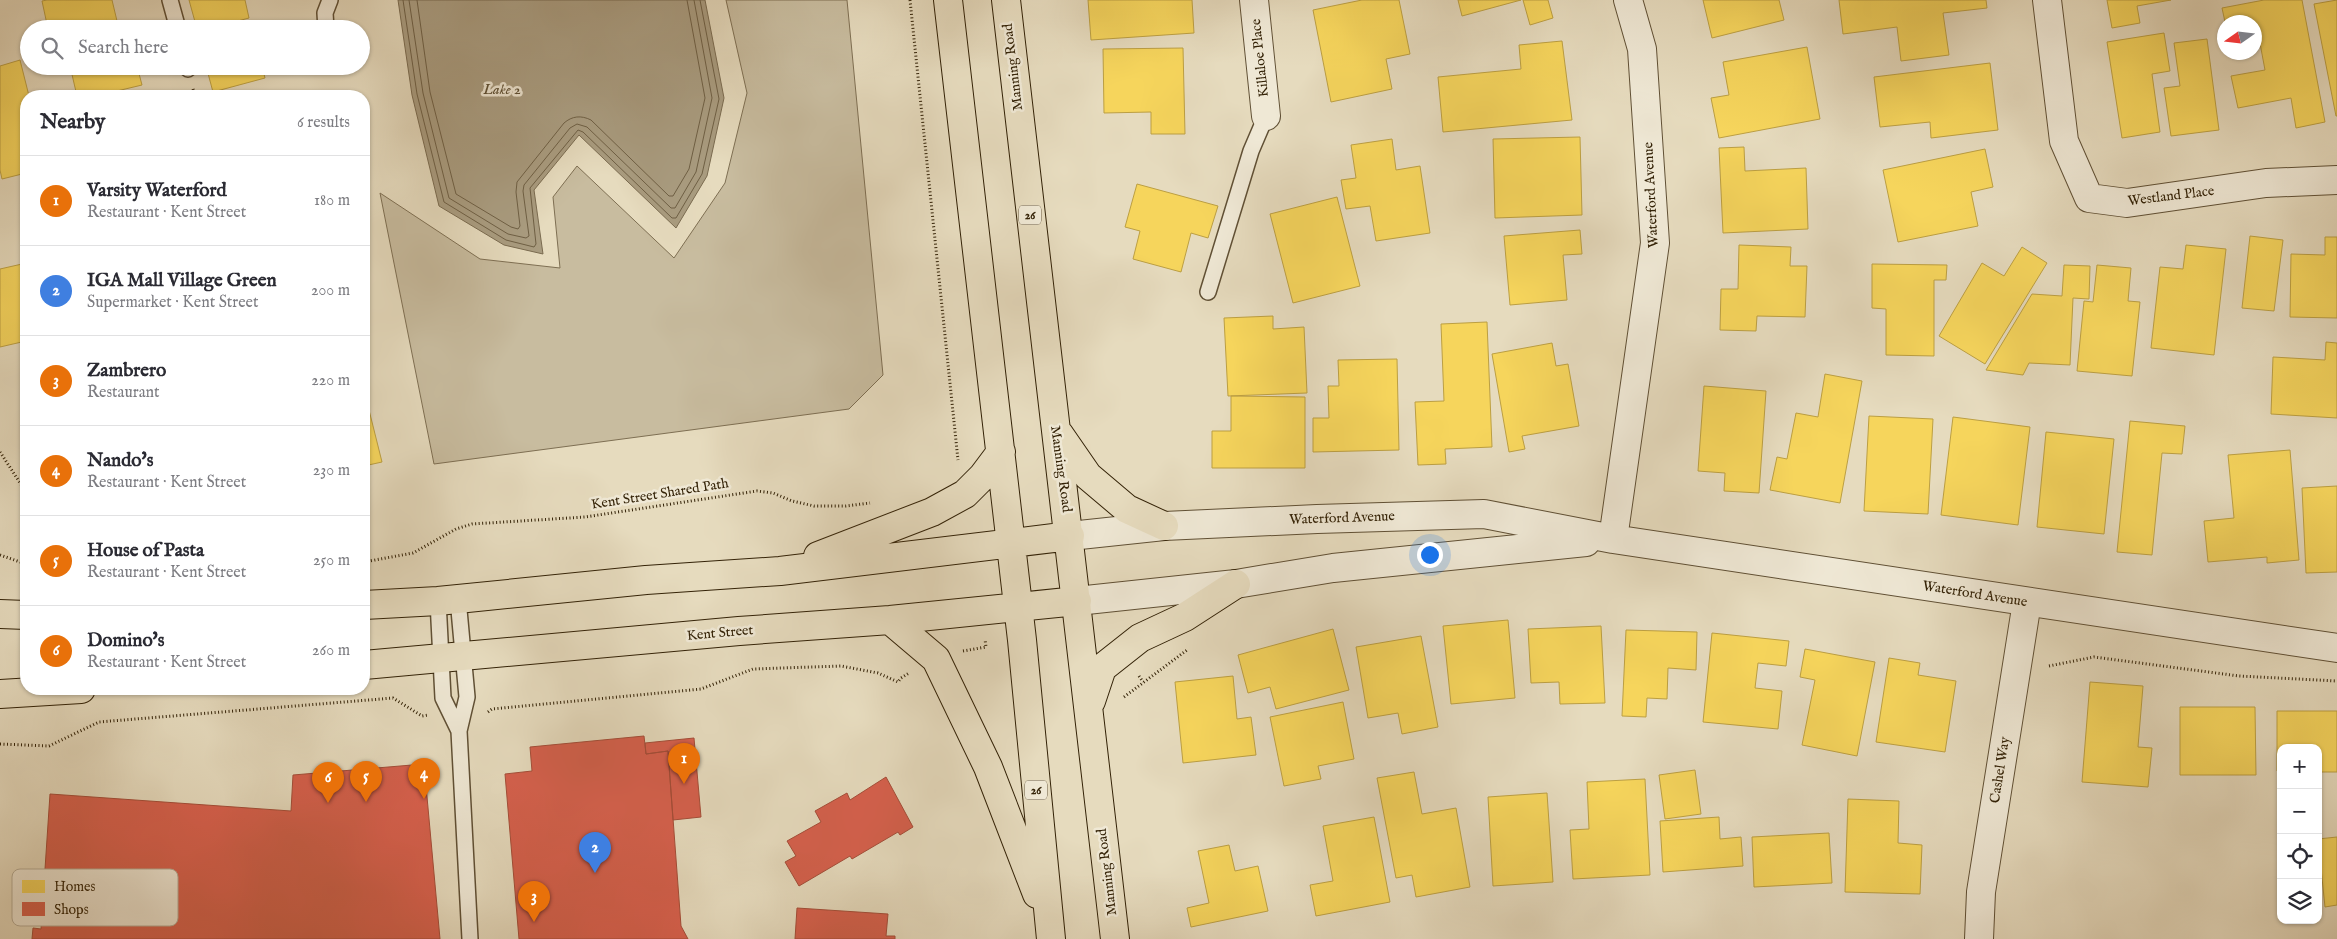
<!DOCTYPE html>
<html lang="en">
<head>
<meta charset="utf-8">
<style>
	:root { --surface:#fff; --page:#f2f2f3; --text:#2b2b33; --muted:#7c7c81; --line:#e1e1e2; --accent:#8f2418 }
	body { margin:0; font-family:"IM FELL English",serif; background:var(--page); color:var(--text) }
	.controls { position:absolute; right:15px; bottom:15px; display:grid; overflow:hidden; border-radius:10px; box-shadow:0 1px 4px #0004 }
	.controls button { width:45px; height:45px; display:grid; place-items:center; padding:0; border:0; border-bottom:1px solid var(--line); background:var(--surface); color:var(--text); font:25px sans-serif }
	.compass { position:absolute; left:2217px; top:15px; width:45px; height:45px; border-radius:50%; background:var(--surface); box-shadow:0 1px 4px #0004; rotate:256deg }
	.you { position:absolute; left:1429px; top:554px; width:18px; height:18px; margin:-12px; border:4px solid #fff; border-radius:50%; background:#1a73e8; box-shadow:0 0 0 8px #1a73e833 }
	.badge { display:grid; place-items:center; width:32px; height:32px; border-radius:50%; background:var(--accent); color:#fff; font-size:16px; font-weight:700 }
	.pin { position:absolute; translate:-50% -41px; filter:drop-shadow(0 1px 2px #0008) }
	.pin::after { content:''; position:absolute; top:26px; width:18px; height:15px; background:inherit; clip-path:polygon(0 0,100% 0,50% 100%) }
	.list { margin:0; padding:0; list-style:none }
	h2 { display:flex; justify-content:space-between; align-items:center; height:65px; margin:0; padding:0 20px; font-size:21px }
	h2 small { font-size:16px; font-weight:400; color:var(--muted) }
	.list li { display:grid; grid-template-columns:32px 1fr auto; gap:15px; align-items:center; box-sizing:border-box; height:90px; padding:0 20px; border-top:1px solid var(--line) }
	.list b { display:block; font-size:19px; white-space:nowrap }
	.list p { margin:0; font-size:16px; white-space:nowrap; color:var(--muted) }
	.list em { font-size:16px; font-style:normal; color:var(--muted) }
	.icon { flex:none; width:28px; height:28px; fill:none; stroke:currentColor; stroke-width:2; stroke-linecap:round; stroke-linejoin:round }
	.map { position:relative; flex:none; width:2337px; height:939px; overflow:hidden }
	.search { position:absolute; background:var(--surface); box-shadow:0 1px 4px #0004; left:20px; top:20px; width:350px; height:55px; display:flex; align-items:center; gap:12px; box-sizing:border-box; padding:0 18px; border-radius:28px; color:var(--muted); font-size:19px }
	.panel { position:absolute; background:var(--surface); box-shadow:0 1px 4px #0004; left:20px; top:90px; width:350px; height:605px; border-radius:20px }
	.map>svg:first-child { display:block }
</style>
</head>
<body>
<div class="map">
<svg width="2337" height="939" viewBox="0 0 2337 939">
	<rect width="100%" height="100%" fill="#e6dbbe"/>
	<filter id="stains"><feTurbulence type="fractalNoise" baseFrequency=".004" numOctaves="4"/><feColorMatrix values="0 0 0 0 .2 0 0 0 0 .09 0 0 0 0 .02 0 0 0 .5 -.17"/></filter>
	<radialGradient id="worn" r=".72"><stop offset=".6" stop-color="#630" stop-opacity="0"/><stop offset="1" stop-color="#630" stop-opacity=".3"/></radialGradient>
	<!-- green -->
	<path fill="#c8bc9f" stroke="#7e6f53" d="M 726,0 L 847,0 L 883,375 L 849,409 L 434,464 L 380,193 L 480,259 L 560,268 L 553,197 L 577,166 L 674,258 L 725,183 L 747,93 Z"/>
	<!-- water -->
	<path fill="#a99c80" stroke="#7a6b50" d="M 398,0 L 705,0 L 724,98 L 707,176 L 676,228 L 579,135 L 534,190 L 543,254 L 504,245 L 439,206 L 412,95 Z"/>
	<!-- homes -->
	<path fill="#f6d55c" stroke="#bc9f42" d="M 47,0 L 112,0 L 117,21 L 85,29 L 48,29 L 42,1 Z
		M 189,0 L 245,0 L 249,18 L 234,22 L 236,29 L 197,29 Z
		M 1088,0 L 1192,0 L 1194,33 L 1091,40 Z
		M 1362,0 L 1399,0 L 1410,54 L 1386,59 L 1392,89 L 1331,102 L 1313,10 Z
		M 1458,0 L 1521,0 L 1462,16 Z
		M 1523,0 L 1548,0 L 1553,18 L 1530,25 Z
		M 1703,0 L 1779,0 L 1784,20 L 1712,38 Z
		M 1839,0 L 1986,0 L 1987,8 L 1943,13 L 1949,55 L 1901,61 L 1897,27 L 1843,34 Z
		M 2107,0 L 2171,0 L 2137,6 L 2140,23 L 2112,28 Z
		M 2264,0 L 2302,0 L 2325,122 L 2296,128 L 2291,98 L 2238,108 L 2231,76 L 2265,70 L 2259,38 L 2254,39 L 2254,22 L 2225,22 L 2222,8 Z
		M 2337,0 L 2337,116 L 2336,116 L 2314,4 Z
		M 2164,33 L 2170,71 L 2152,74 L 2160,132 L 2122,138 L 2107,42 Z
		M 2207,39 L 2219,130 L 2171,136 L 2164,88 L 2180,86 L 2174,43 Z
		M 1562,41 L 1572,120 L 1443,132 L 1438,77 L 1521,69 L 1519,45 Z
		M 1807,47 L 1820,119 L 1719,138 L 1711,98 L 1729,95 L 1723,62 Z
		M 1183,48 L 1185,134 L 1151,134 L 1151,112 L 1104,113 L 1103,49 Z
		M 20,60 L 29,96 L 26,96 L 26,173 L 2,179 L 0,170 L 0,66 Z
		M 1990,63 L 1998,130 L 1931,138 L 1930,122 L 1880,127 L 1874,77 Z
		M 70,66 L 137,66 L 142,85 L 96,96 L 77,96 Z
		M 206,66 L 262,66 L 265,78 L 213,92 Z
		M 1580,137 L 1582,215 L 1495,218 L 1493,139 Z
		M 1392,139 L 1396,170 L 1420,166 L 1430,233 L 1376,241 L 1370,206 L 1346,209 L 1341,180 L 1356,178 L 1351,145 Z
		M 1744,147 L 1745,171 L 1806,168 L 1808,229 L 1723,233 L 1719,148 Z
		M 1985,149 L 1993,187 L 1971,192 L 1978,226 L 1898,242 L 1883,170 Z
		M 1137,184 L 1218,206 L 1208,238 L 1191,233 L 1181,272 L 1133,259 L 1140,231 L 1125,227 Z
		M 1337,197 L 1360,286 L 1293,303 L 1270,214 Z
		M 1580,230 L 1582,254 L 1563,255 L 1567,300 L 1510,305 L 1504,236 Z
		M 2250,236 L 2283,240 L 2274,311 L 2242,308 Z
		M 2325,237 L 2337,237 L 2337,318 L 2290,317 L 2291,254 L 2325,255 Z
		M 1739,245 L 1791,247 L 1790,266 L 1807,266 L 1805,317 L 1757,316 L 1756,331 L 1720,330 L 1721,289 L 1738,289 Z
		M 2186,245 L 2226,249 L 2214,355 L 2151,348 L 2160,267 L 2183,269 Z
		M 2022,247 L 2047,263 L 1985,364 L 1939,336 L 1982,263 L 2004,276 Z
		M 22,264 L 26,283 L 26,341 L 0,347 L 0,269 Z
		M 1872,264 L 1947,265 L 1946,280 L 1934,280 L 1934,356 L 1886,355 L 1886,309 L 1872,308 Z
		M 2064,265 L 2090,266 L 2089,299 L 2073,298 L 2070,365 L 2029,363 L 2023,375 L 1986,370 L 2032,294 L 2062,296 Z
		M 2097,265 L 2131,268 L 2128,301 L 2140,302 L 2132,376 L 2077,371 L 2084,301 L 2093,302 Z
		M 1273,316 L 1273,329 L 1304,327 L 1307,393 L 1228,396 L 1224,318 Z
		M 1487,322 L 1492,447 L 1445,449 L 1446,464 L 1418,465 L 1415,402 L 1444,401 L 1441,324 Z
		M 2326,342 L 2337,343 L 2337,418 L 2271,414 L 2273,357 L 2325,360 Z
		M 1552,343 L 1556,366 L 1568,364 L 1579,426 L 1522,436 L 1525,449 L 1509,452 L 1492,354 Z
		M 1397,359 L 1399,450 L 1313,452 L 1313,418 L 1329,418 L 1328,386 L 1339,386 L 1338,360 Z
		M 1825,374 L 1862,381 L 1840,503 L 1770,490 L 1777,457 L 1787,459 L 1796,413 L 1818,417 Z
		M 1704,386 L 1766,391 L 1759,493 L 1724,491 L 1725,473 L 1698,471 Z
		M 364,390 L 382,462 L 364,466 Z
		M 1231,396 L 1305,397 L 1305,468 L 1212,468 L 1212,431 L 1231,431 Z
		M 1869,416 L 1933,419 L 1928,514 L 1864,511 Z
		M 1953,417 L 2030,427 L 2018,525 L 1941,515 Z
		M 2130,421 L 2185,426 L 2182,454 L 2162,453 L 2152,555 L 2117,552 Z
		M 2046,432 L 2114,439 L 2104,534 L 2037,527 Z
		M 2290,450 L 2299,560 L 2267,563 L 2267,557 L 2208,562 L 2204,521 L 2234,518 L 2228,455 Z
		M 2337,486 L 2337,572 L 2306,573 L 2302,488 Z
		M 1508,620 L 1515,698 L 1451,704 L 1443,626 Z
		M 1601,626 L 1605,703 L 1560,704 L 1559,682 L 1531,683 L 1528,629 Z
		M 1333,629 L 1349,690 L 1276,709 L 1270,687 L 1248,693 L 1238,655 Z
		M 1626,630 L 1697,632 L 1696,670 L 1668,668 L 1667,699 L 1647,698 L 1646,717 L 1622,716 Z
		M 1712,633 L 1789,641 L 1786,666 L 1758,663 L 1755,688 L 1782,691 L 1778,729 L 1703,722 Z
		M 1421,636 L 1438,727 L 1402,734 L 1398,713 L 1368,718 L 1356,647 Z
		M 1805,649 L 1875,662 L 1857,756 L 1802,745 L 1815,680 L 1800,677 Z
		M 1889,658 L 1920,663 L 1918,675 L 1956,681 L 1945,752 L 1876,742 Z
		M 1233,676 L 1237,719 L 1251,717 L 1256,755 L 1183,763 L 1175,682 Z
		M 2090,682 L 2143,686 L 2138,747 L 2152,748 L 2148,787 L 2082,782 Z
		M 1343,702 L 1354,759 L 1318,766 L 1321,779 L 1284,786 L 1270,717 Z
		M 2180,707 L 2255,707 L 2256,775 L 2180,775 Z
		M 2277,711 L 2337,711 L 2337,772 L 2318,772 L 2318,748 L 2281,748 L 2281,771 L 2277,771 Z
		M 1695,770 L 1701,814 L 1665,819 L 1659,775 Z
		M 1414,772 L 1422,814 L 1456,808 L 1470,887 L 1416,897 L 1412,875 L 1396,878 L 1377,778 Z
		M 1645,779 L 1650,875 L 1573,879 L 1570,830 L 1589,829 L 1587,782 Z
		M 1547,793 L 1553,882 L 1493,886 L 1488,797 Z
		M 1848,799 L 1899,801 L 1898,843 L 1922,845 L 1920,894 L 1845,892 Z
		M 1374,817 L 1390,902 L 1316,916 L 1310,885 L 1333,881 L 1323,826 Z
		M 1719,817 L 1720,839 L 1741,837 L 1743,866 L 1663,872 L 1660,821 Z
		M 1829,833 L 1832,883 L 1754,887 L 1752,837 Z
		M 2337,837 L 2337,905 L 2325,907 L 2318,839 Z
		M 1229,845 L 1235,871 L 1258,866 L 1268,911 L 1191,927 L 1187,908 L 1209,903 L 1198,851 Z"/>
	<!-- shops -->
	<path fill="#d6604d" stroke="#a54d38" d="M 644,736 L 646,754 L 668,751 L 681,926 L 688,939 L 519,939 L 505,774 L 532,771 L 530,747 Z
		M 694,738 L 701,817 L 673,820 L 668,751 L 646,754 L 645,743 Z
		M 424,764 L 440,939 L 32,939 L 33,928 L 41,929 L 50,794 L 291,811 L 293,775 Z
		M 886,777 L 913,827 L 900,835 L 898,832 L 852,859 L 850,856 L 799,886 L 785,862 L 796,856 L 787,841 L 821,822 L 815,811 L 847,793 L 850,800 Z
		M 797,908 L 888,914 L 886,936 L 895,936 L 895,939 L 795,939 Z"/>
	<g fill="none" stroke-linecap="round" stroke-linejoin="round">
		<!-- shore -->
		<path stroke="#6e5f44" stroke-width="1" d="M 403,0 L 417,94 L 444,202 L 506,240 L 534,247 L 536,244 L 530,188 L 578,130 L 583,132 L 672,218 L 676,218 L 702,174 L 719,99 L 700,0
			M 409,0 L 423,93 L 449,198 L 508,234 L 526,238 L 529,236 L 523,191 L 524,185 L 570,128 L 577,124 L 587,127 L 671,208 L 675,208 L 696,172 L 712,98 L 694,0
			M 417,0 L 430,92 L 456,194 L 511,227 L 518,229 L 520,226 L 516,192 L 517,182 L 564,123 C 572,116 581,115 591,120 L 669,196 L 673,196 L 689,169 L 705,98 L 687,0"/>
		<!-- service casing -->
		<g stroke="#605035" stroke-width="18">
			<path id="service" d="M 170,0 L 178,29
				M 326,29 L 325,13 L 330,0
				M 188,66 L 188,69
				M 1208,292 L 1251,151 L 1266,116
				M 458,599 L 467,697 L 459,731 L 470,939
				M 438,601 L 443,698 L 459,731"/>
		</g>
		<!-- minor casing -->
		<g stroke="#605035" stroke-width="30">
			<path id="minor" d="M 1254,0 L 1266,116
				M 2047,0 L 2064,141 L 2089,198 L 2127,203 L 2266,183 L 2337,180
				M 1979,939 L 1981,892 L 2027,602"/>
		</g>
		<!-- tertiary casing -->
		<g stroke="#605035" stroke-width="30">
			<path id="tertiary" d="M 1070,536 L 1164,526 L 1317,519 L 1484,514 L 1613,539 L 2337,648
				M 1613,539 L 1655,243 L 1642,49 L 1628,0
				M 1077,601 L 1236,584 L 1333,568 L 1586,542"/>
		</g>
		<!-- primary casing -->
		<g stroke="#332207" stroke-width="30">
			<path id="primary" d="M 948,0 L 1022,640 L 1051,939
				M 1006,0 L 1115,939
				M 1059,434 L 1088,476 L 1127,509 L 1164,526
				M 818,556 L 932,512 L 965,494 L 983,476 L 1001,452
				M 364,605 L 438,601 L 646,580 L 780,571 L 1070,536
				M 0,614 L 26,615
				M 890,620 L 936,659 L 988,767 L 1037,894
				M 364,665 L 739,631 L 890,620 L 1077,601
				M 0,694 L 81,689
				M 1091,701 L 1102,668 L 1140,638 L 1185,617 L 1236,584"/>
		</g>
		<!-- path -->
		<path stroke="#332207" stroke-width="3" stroke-dasharray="1 2.5" stroke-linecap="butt" d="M 910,0 L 958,460
			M 193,89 L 195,96
			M 0,452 L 26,492
			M 0,555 L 26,564
			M 364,562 L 413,553 L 456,529 L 472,524 L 585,517 L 757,491 L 773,493 L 792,501 L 814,506 L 846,506 L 870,503
			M 963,651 L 986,647 L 985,639
			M 2049,666 L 2094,657 L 2239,676 L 2337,681
			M 1139,676 L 1143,682
			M 1124,697 L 1187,650
			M 488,712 L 492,709 L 701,689 L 753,669 L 841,666 L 878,673 L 898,682 L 901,678 L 909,673
			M 0,744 L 49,746 L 99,722 L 393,698 L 422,716 L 428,715"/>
		<!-- service -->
		<use href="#service" stroke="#efe8d5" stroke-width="15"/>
		<!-- minor -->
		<use href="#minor" stroke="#efe8d5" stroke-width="28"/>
		<!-- tertiary -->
		<use href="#tertiary" stroke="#efe8d5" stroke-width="28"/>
		<!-- primary -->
		<use href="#primary" stroke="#e6dbbe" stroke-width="28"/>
	</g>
	<g text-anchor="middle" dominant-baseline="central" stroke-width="5" stroke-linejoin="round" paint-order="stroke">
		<!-- shield labels -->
		<g fill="#efe8d5" stroke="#6b5d45" stroke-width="1">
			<rect x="1019" y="205.5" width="22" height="19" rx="4"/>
			<rect x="1025" y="780.5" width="22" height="19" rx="4"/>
		</g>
		<g font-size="12" font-weight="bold" fill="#332207">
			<text x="1030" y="215">26</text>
			<text x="1036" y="790">26</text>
		</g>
		<!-- street labels -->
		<g font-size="14" fill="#332207" stroke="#efe8d5">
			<text transform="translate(1260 58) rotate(-96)">Killaloe Place</text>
			<text transform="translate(1013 67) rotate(-97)">Manning Road</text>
			<text transform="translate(1651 195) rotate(-93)">Waterford Avenue</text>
			<text transform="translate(2171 196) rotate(-7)">Westland Place</text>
			<text transform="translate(1061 469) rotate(82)">Manning Road</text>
			<text transform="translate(660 494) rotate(-9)">Kent Street Shared Path</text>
			<text transform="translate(1342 518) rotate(-2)">Waterford Avenue</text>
			<text transform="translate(1975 594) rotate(9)">Waterford Avenue</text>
			<text transform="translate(720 633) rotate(-5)">Kent Street</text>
			<text transform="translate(2000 770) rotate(-81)">Cashel Way</text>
			<text transform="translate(1107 872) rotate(-97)">Manning Road</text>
		</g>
		<!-- water labels -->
		<g font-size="15" font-style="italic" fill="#5c4d31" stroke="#efe8d5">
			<text x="502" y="89">Lake 2</text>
		</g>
	</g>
	<!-- legend -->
	<rect x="12" y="869" width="166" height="57" rx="8" fill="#efe8d5" stroke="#b7ad97" stroke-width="1"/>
	<rect x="22" y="880" width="23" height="13" fill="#f6d55c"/>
	<rect x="22" y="902" width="23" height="14" fill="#d6604d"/>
	<g font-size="14" fill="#332207">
		<text x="54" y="891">Homes</text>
		<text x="54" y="914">Shops</text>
	</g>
	<rect width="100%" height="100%" filter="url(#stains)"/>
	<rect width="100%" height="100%" fill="url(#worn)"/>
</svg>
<div class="controls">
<button>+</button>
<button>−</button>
<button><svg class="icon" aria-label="locate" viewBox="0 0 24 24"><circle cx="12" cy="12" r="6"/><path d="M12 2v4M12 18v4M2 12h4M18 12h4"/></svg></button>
<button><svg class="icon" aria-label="layers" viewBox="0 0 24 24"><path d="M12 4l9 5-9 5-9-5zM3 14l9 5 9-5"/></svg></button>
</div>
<svg class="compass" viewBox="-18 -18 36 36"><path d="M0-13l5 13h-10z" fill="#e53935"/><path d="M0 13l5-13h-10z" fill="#7c7c81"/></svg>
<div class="you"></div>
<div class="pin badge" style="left:684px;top:784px;background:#e8710a">1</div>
<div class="pin badge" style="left:595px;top:873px;background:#3f7fe0">2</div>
<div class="pin badge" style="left:534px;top:922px;background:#e8710a">3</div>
<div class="pin badge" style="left:424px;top:799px;background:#e8710a">4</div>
<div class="pin badge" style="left:366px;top:802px;background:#e8710a">5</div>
<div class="pin badge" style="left:328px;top:803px;background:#e8710a">6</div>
<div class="search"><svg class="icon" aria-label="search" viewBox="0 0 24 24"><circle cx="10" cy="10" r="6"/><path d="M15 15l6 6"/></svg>Search here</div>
<section class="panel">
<h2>Nearby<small>6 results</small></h2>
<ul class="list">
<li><span class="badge" style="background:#e8710a">1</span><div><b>Varsity Waterford</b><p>Restaurant · Kent Street</p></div><em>180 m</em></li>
<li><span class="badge" style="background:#3f7fe0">2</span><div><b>IGA Mall Village Green</b><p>Supermarket · Kent Street</p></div><em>200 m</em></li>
<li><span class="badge" style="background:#e8710a">3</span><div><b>Zambrero</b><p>Restaurant</p></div><em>220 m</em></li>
<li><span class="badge" style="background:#e8710a">4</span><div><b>Nando's</b><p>Restaurant · Kent Street</p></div><em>230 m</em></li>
<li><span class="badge" style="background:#e8710a">5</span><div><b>House of Pasta</b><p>Restaurant · Kent Street</p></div><em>250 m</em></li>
<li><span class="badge" style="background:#e8710a">6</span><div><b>Domino's</b><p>Restaurant · Kent Street</p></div><em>260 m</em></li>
</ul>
</section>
</div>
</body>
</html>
